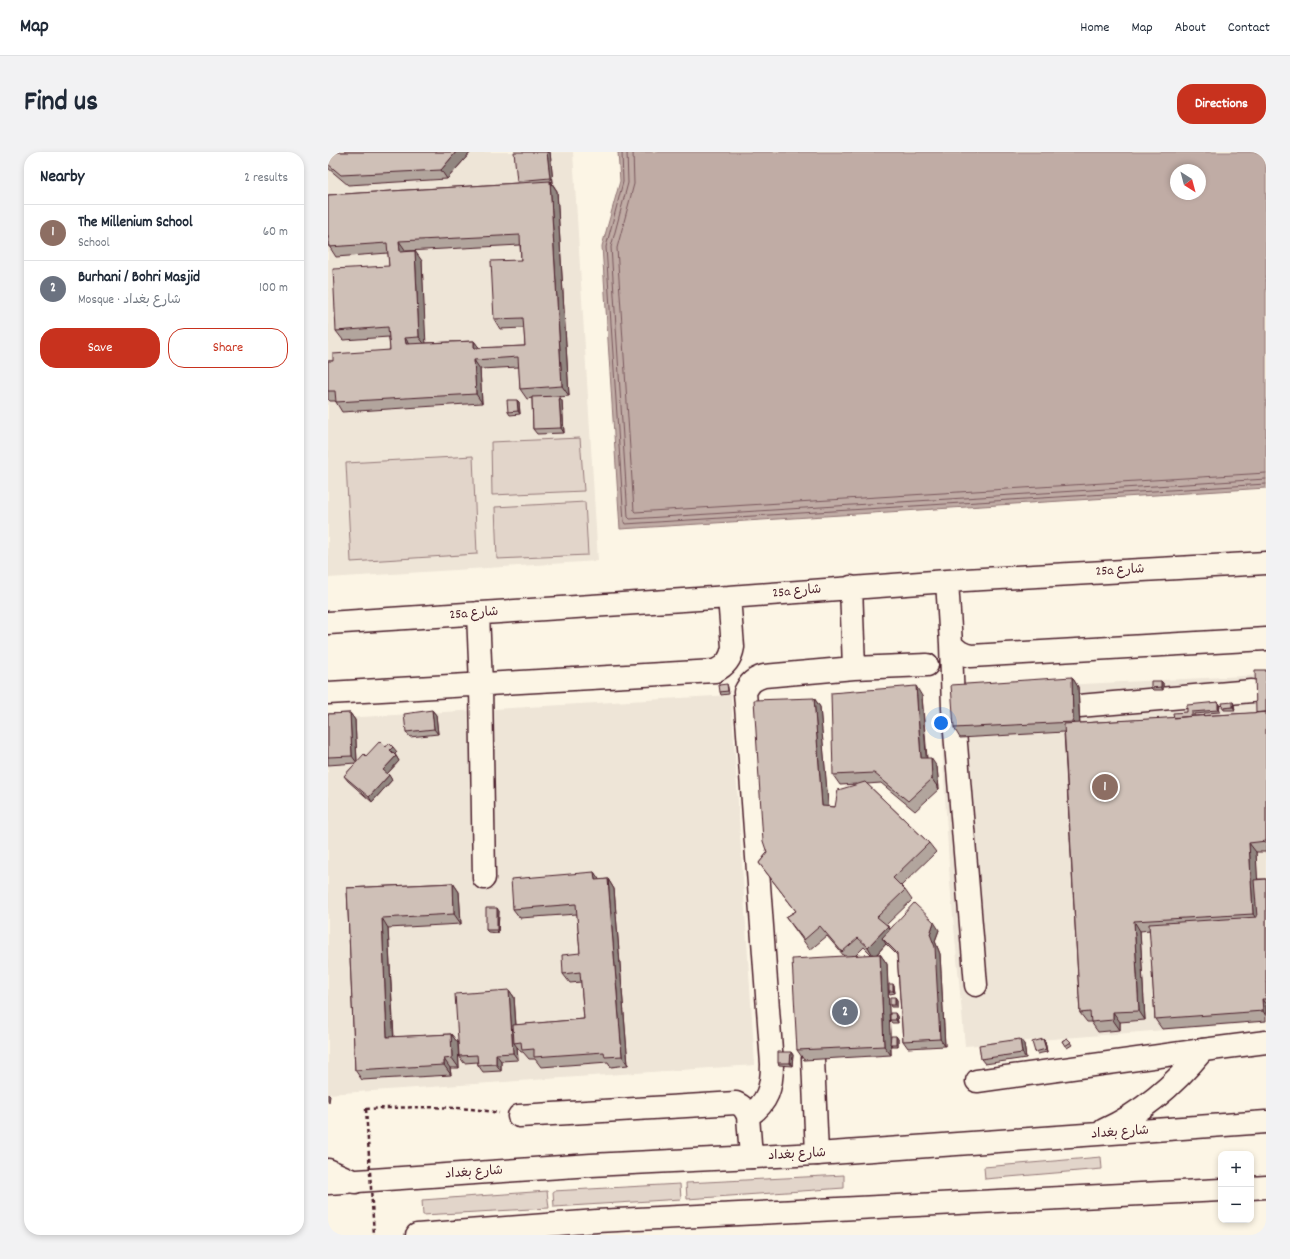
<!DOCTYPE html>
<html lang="en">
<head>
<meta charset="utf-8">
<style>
	:root { --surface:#fff; --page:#f2f2f3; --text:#1f2937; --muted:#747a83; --line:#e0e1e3; --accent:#c8321e }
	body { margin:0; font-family:Dekko,"Playpen Sans Arabic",sans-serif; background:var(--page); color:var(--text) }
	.controls { position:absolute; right:12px; bottom:12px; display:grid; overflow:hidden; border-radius:8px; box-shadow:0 2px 6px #0003 }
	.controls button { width:36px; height:36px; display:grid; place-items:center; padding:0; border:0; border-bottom:1px solid var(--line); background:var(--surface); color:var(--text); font:20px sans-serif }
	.compass { position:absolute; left:842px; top:12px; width:36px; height:36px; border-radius:50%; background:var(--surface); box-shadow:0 2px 6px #0003; rotate:144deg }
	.you { position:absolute; left:613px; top:571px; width:14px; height:14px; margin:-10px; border:3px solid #fff; border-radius:50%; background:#1a73e8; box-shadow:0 0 0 6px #1a73e833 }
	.badge { display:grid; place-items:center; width:26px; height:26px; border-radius:50%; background:var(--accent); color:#fff; font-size:13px; font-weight:700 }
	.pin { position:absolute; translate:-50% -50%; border:2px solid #fff; box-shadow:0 1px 4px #0006 }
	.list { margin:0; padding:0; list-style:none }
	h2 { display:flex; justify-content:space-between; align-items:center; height:52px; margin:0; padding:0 16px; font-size:17px }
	h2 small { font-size:13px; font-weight:400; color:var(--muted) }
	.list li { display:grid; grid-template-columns:26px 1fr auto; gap:12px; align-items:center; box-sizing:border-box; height:56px; padding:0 16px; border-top:1px solid var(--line) }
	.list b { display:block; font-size:15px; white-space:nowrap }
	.list p { margin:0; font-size:13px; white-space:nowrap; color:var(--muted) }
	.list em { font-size:13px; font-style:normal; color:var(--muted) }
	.actions { display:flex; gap:8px; padding:12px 16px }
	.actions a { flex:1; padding:9px 0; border:1px solid var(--accent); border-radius:16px; text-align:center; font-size:14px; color:var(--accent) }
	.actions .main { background:var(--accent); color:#fff }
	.map { position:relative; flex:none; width:938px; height:1083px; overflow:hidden; border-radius:16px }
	header { display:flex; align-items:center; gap:24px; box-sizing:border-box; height:56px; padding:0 20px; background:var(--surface); border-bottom:1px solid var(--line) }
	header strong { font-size:19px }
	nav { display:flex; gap:22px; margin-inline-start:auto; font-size:14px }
	.intro { display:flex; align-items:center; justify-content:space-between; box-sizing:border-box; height:96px; padding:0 24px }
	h1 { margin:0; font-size:28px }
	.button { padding:10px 18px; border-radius:16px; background:var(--accent); color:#fff; font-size:14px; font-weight:700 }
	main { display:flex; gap:24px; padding:0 24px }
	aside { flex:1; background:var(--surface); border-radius:16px; box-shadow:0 2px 6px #0003 }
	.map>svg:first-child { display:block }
</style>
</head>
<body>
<header>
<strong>Map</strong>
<nav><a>Home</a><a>Map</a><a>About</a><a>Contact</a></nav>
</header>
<div class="intro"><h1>Find us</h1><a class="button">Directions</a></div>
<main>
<aside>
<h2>Nearby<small>2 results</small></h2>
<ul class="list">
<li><span class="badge" style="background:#8d6e63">1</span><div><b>The Millenium School</b><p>School</p></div><em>60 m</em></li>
<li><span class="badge" style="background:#6b7280">2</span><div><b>Burhani / Bohri Masjid</b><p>Mosque · شارع بغداد</p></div><em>100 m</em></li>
</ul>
<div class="actions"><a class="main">Save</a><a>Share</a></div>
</aside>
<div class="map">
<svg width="938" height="1083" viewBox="0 0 938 1083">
	<rect width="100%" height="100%" fill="#fcf5e5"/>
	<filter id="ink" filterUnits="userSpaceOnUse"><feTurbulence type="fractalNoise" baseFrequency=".025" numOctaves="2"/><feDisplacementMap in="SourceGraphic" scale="8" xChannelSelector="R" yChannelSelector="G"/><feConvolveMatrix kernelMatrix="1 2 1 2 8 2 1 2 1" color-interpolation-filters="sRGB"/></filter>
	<g filter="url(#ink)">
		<!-- built -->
		<path fill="#eee5d7" d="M 0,0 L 245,0 L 270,409 L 0,426 Z
			M 938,523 L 938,870 L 637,894 L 622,731 L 611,539 Z
			M 403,543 L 427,913 L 0,942 L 0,567 Z"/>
		<!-- green -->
		<path fill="#e2d5ca" stroke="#967a7a" d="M 252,286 L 256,339 L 164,343 L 163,290 Z
			M 145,304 L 149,402 L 23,410 L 18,311 Z
			M 257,350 L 260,403 L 169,407 L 167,355 Z
			M 773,1005 L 774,1017 L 657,1027 L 656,1015 Z
			M 516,1023 L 516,1036 L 359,1047 L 358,1031 Z
			M 352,1032 L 353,1047 L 226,1055 L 225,1039 Z
			M 219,1039 L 221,1056 L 95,1063 L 94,1048 Z"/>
		<!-- water -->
		<path fill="#c0aca5" stroke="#917474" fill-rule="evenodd" d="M 290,0 L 938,0 L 938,336 L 292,377 L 274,94 L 292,29 ZM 848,18 L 872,18 L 872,42 L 848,42 Z"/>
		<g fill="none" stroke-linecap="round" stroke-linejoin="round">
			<!-- shore -->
			<path stroke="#79575c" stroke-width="1" d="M 294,0 L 295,30 L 278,95 L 296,370 L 297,372 L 938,332
				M 299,0 L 300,31 L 283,95 L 300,365 L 302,367 L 938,327
				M 305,0 L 306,32 L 289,96 L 306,359 L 307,360 L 938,321"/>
			<!-- minor casing -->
			<g stroke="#4a1f2b" stroke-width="25">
				<path id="minor" d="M 619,429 L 623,492 C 629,499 634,502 643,504 L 938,487
					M 523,435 L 526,516
					M 150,461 L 153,533 L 156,726
					M 0,471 L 401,445 L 619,429 L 938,411
					M 623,492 L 625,556 L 648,833
					M 0,541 L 387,519 C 398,514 403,507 405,495 L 401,445
					M 751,554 L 924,539
					M 485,907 L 489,1002
					M 649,929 L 875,898 L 938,890
					M 191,964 L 408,951 C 415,954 417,957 420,964 L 423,1005
					M 420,964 C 440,951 444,935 444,912 L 417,540 C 422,530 426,527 436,524 L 526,516 L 599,513
					M 0,1018 L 27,1030"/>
			</g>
			<!-- major casing -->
			<g stroke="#4a1f2b" stroke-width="25">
				<path id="major" d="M 776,978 C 816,960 848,931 875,898
					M 0,1031 L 263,1013 L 489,1002 L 938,970
					M 923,1036 L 938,1035
					M 89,1083 L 269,1069 L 893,1038"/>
			</g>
			<!-- path -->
			<path stroke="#4a1f2b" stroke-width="2.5" stroke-dasharray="4 3" stroke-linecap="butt" d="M 38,957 C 80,955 129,953 171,961"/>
			<!-- minor -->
			<use href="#minor" stroke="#fcf5e5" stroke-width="22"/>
			<!-- major -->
			<use href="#major" stroke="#fcf5e5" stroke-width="22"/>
			<!-- path-bridge -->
			<path stroke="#4a1f2b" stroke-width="2.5" stroke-dasharray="4 3" stroke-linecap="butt" d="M 38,957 L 46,1083"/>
		</g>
		<!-- wall -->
		<path fill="#b2a59d" stroke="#4a1f2b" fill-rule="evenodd" d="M 0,0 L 143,0 L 119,27 L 20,33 L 0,16 Z
			M 222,0 L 225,31 L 224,31 L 229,39 L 241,244 L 231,245 L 234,249 L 236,281 L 209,282 L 205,277 L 204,246 L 199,247 L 192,237 L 191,215 L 152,217 L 154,251 L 14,260 L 8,250 L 7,249 L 2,249 L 0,247 L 0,209 L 5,209 L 62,198 L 61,185 L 15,188 L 8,179 L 61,114 L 60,101 L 8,105 L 1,94 L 0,94 L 0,43 L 190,31 L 189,29 ZM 192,93 L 193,108 L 166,167 L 172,177 L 196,176 L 197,194 L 151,196 L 146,189 L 97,191 L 94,109 L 78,100 L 78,99 Z
			M 189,248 L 191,250 L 192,262 L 182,263 L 180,260 Z
			M 938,518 L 938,700 L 928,700 L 929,727 L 938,727 L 938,869 L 834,877 L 827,867 L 822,778 L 812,779 L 817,868 L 792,870 L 792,878 L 770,880 L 763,870 L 759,870 L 752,861 L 736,580 L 632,586 L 626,576 L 744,525 L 750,535 L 752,571 L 846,566 L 859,560 L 890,550 L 891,553 L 892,560 L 866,562 L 866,564 L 928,561 Z
			M 833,529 L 835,531 L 835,538 L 825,538 L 823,536 Z
			M 399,532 L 400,535 L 401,542 L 393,543 L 392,540 Z
			M 594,544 L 599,606 L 609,615 L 611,637 L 587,659 L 553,631 L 539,632 L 601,691 L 608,700 L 573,734 L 577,738 L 584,748 L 558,773 L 562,777 L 611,778 L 607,789 L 612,802 L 617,894 L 580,896 L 575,889 L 569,803 L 558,792 L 549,802 L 552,802 L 559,812 L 562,888 L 568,884 L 570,887 L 570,894 L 564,894 L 563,892 L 563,903 L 476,908 L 469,898 L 516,804 L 499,784 L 482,798 L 458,765 L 468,759 L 431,711 L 439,701 L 486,546 L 492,555 L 500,654 L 507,655 L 529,632 L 512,633 L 505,623 ZM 536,795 L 544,803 L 527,804 Z
			M 905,550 L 906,553 L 907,558 L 896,558 L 895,556 Z
			M 104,558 L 108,563 L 110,582 L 82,585 L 78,580 Z
			M 22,561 L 27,568 L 29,610 L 38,604 L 58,595 L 69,600 L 67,602 L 71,609 L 59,622 L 64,628 L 44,650 L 20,629 L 16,624 L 28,611 L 0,613 L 0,562 Z
			M 266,720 L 271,728 L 280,727 L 286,737 L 300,913 L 283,915 L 280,910 L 213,915 L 207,907 L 201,907 L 195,900 L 193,900 L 189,895 L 190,908 L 173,909 L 173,919 L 155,920 L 150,913 L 150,910 L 136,911 L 131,904 L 181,838 L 186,845 L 188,873 L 256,867 L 253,830 L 242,831 L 235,822 L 252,801 L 249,762 L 192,766 L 185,757 Z
			M 125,731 L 131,740 L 133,772 L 60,776 L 66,885 L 123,882 L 130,891 L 131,916 L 122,916 L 123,923 L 34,928 L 27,918 L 19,736 Z
			M 171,759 L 170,781 L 160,780 L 158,778 Z
			M 566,834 L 567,841 L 562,842 L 561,839 Z
			M 567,845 L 569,848 L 569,855 L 563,855 L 562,853 Z
			M 569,864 L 570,871 L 564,871 L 562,868 Z
			M 739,886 L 744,893 L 739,896 L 734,889 Z
			M 715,887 L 717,889 L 719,900 L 709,902 L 707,900 Z
			M 696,892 L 698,906 L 657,912 L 653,907 Z
			M 463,900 L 465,903 L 464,914 L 451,913 L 450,911 Z"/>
		<!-- shaded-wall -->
		<path fill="#918680" stroke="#4a1f2b" d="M 128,0 L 143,0 L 119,27 L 113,18 Z
			M 219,0 L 222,0 L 225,31 L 222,26 Z
			M 222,29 L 229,39 L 241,244 L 234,234 Z
			M 71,89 L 78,99 L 78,110 L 72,100 Z
			M 87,99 L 94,109 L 98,194 L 91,185 Z
			M 77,186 L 84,195 L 78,192 Z
			M 146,189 L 153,198 L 146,196 Z
			M 146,208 L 152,217 L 154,251 L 148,242 Z
			M 231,244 L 234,249 L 236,281 L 233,276 Z
			M 189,248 L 191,250 L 192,262 L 190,259 Z
			M 744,525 L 750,535 L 752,579 L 745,570 Z
			M 833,529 L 835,531 L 835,538 L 833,535 Z
			M 588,534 L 594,544 L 599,616 L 593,606 Z
			M 486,546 L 492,555 L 501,663 L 494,654 Z
			M 890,550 L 891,553 L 892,560 L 890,558 Z
			M 905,550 L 906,553 L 907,558 L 905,555 Z
			M 104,558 L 108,563 L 110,582 L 106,577 Z
			M 22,561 L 27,568 L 29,611 L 24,604 Z
			M 65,595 L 69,600 L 66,603 L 62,598 Z
			M 68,604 L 71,609 L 58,623 L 55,618 Z
			M 603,606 L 609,615 L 611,637 L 604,627 Z
			M 61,623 L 64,628 L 44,650 L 41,645 Z
			M 921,691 L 928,700 L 932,772 L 925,762 Z
			M 266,720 L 273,730 L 267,728 Z
			M 280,727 L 286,737 L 300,913 L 294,904 Z
			M 125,731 L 131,740 L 133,772 L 126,762 Z
			M 169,756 L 171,759 L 170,781 L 169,778 Z
			M 54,766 L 60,776 L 66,894 L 59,885 Z
			M 806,769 L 812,779 L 817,868 L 811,859 Z
			M 606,770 L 611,778 L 607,789 L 612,802 L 617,894 L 612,887 L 602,782 Z
			M 560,774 L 566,784 L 554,786 L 558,792 L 546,805 L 540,795 Z
			M 552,802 L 559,812 L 563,903 L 556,894 Z
			M 565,832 L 566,834 L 567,841 L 565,839 Z
			M 181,838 L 186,845 L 189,890 L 186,891 L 189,895 L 190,908 L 185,901 Z
			M 567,845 L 569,848 L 569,855 L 567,853 Z
			M 934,847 L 938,853 L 938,864 L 935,859 Z
			M 785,860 L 792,870 L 792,878 L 785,868 Z
			M 567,861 L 569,864 L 570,871 L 568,868 Z
			M 123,882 L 130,891 L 131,916 L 124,906 Z
			M 568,884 L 570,887 L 570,894 L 568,892 Z
			M 692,887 L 696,892 L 698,906 L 694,901 Z
			M 715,887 L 717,889 L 719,900 L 718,897 Z
			M 463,900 L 465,903 L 464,914 L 462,911 Z
			M 168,902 L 173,909 L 173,919 L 168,912 Z
			M 116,907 L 122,916 L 123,923 L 116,913 Z
			M 0,942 L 2,944 L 1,950 L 0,948 Z"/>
		<!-- building -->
		<path fill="#cfc0b7" stroke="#4a1f2b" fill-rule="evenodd" d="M 0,0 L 128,0 L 113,18 L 13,23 L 0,12 Z
			M 186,0 L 219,0 L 222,26 L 189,29 Z
			M 222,29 L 234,234 L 192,237 L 190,205 L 146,208 L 148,242 L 8,250 L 7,239 L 0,239 L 0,209 L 5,209 L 5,202 L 62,198 L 60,175 L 8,179 L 5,117 L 61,114 L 59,91 L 1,95 L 1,85 L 0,85 L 0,43 ZM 192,83 L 193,108 L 163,109 L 166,167 L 195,166 L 197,194 L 146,196 L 146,189 L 78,192 L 77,186 L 91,185 L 87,99 L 72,100 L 71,89 Z
			M 231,244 L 233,276 L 205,277 L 204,245 Z
			M 179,248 L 189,248 L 190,259 L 180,260 Z
			M 927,518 L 938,518 L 938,560 L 928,561 Z
			M 744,525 L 745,570 L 626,576 L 623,533 Z
			M 823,529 L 833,529 L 833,535 L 823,536 Z
			M 399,532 L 400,539 L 392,540 L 391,533 Z
			M 588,534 L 593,606 L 603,606 L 604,627 L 580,649 L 546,621 L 505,623 L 503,541 Z
			M 486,546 L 494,654 L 507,655 L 510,638 L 537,630 L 601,691 L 565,726 L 577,738 L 549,765 L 560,774 L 540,795 L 530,786 L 514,800 L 492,774 L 476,788 L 458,765 L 468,759 L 431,711 L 439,701 L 435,689 L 426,548 Z
			M 890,550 L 890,558 L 864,560 L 864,564 L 846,566 L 845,561 L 859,560 L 859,553 Z
			M 905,550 L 905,555 L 895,556 L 894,551 Z
			M 104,558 L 106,577 L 78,580 L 76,562 Z
			M 938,560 L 938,689 L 921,691 L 925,762 L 806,769 L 811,859 L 785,860 L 785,868 L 763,870 L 762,860 L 752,861 L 736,572 Z
			M 22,561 L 24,604 L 0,605 L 0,562 Z
			M 52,589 L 58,595 L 61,591 L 65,595 L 62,598 L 68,604 L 55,618 L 61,623 L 41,645 L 16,624 L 36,602 L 38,604 Z
			M 266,720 L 267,728 L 280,727 L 294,904 L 277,905 L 276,900 L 206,905 L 206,897 L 194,898 L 193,890 L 186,891 L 185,873 L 256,867 L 252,820 L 235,822 L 234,803 L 252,801 L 248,752 L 185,757 L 183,727 Z
			M 938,727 L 938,847 L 934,847 L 935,859 L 827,867 L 821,772 L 929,765 L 926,728 Z
			M 125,731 L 126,762 L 54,766 L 59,885 L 123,882 L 124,906 L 116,907 L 116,913 L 27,918 L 19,736 Z
			M 586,751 L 606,770 L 602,782 L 607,795 L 612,887 L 575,889 L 569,801 L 554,786 Z
			M 158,756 L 169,756 L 169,778 L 158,778 Z
			M 552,802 L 556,894 L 469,898 L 464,807 Z
			M 561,832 L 565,832 L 565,839 L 561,839 Z
			M 181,838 L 185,901 L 168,902 L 168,912 L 150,913 L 149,903 L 131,904 L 127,842 Z
			M 562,845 L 567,845 L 567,853 L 562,853 Z
			M 562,861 L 567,861 L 568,868 L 562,868 Z
			M 563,884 L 568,884 L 568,892 L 562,892 Z
			M 739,886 L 743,890 L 737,894 L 734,889 Z
			M 692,887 L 694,901 L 653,907 L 651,893 Z
			M 715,887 L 718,897 L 707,900 L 704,890 Z
			M 450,900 L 463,900 L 462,911 L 450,911 Z"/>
	</g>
	<g text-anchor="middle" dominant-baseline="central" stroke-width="4" stroke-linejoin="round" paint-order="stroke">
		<!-- street labels -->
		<g font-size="13" fill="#4a1f2b" stroke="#fcf5e5">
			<text transform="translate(792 419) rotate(-3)">25a شارع</text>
			<text transform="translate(469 440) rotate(-5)">25a شارع</text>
			<text transform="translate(146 462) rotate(-4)">25a شارع</text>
			<text transform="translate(792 981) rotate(-4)">شارع بغداد</text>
			<text transform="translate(469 1003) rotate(-3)">شارع بغداد</text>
			<text transform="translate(146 1021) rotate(-4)">شارع بغداد</text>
		</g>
	</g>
</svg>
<div class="controls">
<button>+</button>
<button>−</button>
</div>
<svg class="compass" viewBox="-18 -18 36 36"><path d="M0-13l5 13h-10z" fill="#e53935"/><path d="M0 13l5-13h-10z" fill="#747a83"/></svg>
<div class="you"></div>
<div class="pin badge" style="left:777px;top:635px;background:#8d6e63">1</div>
<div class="pin badge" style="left:517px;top:860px;background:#6b7280">2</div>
</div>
</main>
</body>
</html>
